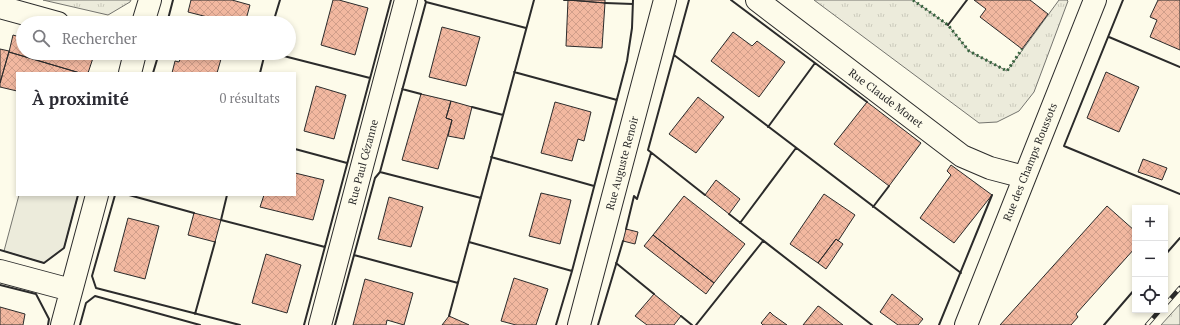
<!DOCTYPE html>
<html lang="fr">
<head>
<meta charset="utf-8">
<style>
	:root { --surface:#fff; --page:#f7f7f7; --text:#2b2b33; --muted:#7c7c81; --line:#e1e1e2 }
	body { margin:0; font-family:"PT Serif",serif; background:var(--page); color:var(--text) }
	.controls { position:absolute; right:12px; bottom:12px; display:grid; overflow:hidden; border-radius:0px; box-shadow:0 2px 6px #0003 }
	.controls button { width:36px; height:36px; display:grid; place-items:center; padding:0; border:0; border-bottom:1px solid var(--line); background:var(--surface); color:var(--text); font:20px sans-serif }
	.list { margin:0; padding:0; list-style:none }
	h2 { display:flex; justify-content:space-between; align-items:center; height:52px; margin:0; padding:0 16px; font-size:17px }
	h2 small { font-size:13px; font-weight:400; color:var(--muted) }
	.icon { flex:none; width:22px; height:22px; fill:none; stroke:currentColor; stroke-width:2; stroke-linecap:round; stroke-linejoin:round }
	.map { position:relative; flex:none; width:1180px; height:325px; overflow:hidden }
	.search { position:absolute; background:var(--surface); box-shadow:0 2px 6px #0003; left:16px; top:16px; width:280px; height:44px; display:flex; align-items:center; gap:10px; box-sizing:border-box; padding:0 14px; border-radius:22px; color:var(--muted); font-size:15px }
	.panel { position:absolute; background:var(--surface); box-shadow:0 2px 6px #0003; left:16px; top:72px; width:280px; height:124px; border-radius:0px }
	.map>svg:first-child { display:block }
</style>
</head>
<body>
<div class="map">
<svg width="1180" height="325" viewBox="0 0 1180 325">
	<defs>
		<pattern id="grass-tufts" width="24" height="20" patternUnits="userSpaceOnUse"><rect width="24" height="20" fill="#ecebdb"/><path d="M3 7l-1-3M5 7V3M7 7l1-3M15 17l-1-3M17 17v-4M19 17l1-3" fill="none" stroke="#cbcabc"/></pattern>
		<pattern id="building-cross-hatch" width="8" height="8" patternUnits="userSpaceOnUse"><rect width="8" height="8" fill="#f2b8a0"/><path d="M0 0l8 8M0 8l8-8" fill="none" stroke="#d09e8a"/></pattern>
	</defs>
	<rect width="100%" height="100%" fill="#fdfbea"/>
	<!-- grass -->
	<path fill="url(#grass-tufts)" stroke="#74746e" d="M 43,0 L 131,0 L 130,2 L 108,15 Z
		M 814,0 L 913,0 L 948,25 L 969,51 L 1007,71 L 1059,0 L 1067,0 L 1068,1 L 1034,92 L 1019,111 L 997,122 L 979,123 Z
		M 1180,304 L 1180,325 L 1161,325 Z"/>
	<!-- pitch -->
	<path fill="#ecebdb" stroke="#74746e" d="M 19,195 L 78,195 L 64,248 L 44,263 L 4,251 Z"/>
	<!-- building -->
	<path fill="url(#building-cross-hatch)" stroke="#2b2b2b" d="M 191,0 L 232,0 L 250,5 L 245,23 L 231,23 L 188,12 Z
		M 333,0 L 339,0 L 368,8 L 355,55 L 321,45 Z
		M 568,0 L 605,3 L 602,48 L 566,46 Z
		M 568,0 L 605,0 L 605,3 Z
		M 974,0 L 1030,0 L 1048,14 L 1022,49 L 980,17 L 986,9 Z
		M 1158,0 L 1180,0 L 1180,50 L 1150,37 L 1157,20 L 1150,17 Z
		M 442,27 L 480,37 L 466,86 L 429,77 Z
		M 733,32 L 752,46 L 757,41 L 785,62 L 759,97 L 711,61 Z
		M 13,35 L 23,38 L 23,53 L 75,53 L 93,58 L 88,73 L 80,73 L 9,52 Z
		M 0,49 L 9,51 L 0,83 Z
		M 9,52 L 80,73 L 17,73 L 17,91 L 0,87 L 0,83 Z
		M 182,53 L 199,53 L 221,59 L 217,73 L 172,73 L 175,61 L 179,62 Z
		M 1106,72 L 1139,87 L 1119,132 L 1087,118 Z
		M 316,86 L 346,95 L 334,139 L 304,131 Z
		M 421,94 L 451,101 L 446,118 L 452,120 L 438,169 L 402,160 Z
		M 698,97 L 724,117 L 696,153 L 669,134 Z
		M 451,101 L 472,107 L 464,139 L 448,136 L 452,120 L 446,118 Z
		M 555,102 L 591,112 L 584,141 L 578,139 L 572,161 L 541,153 Z
		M 867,102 L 921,143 L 889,186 L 834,144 Z
		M 1143,159 L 1167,168 L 1162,180 L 1138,172 Z
		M 951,165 L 992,195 L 954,243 L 920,218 L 951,175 L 947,171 Z
		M 295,173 L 324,180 L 313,220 L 260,207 L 264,195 L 295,195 Z
		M 716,180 L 740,199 L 729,214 L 705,195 Z
		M 541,193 L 571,200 L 560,244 L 529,236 Z
		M 824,194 L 855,215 L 838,241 L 836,239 L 818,263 L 790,244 Z
		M 684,196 L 745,244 L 714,283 L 653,235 Z
		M 389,197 L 423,207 L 411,247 L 378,239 Z
		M 1107,206 L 1135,231 L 1135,248 L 1076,314 L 1078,317 L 1071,325 L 1000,325 Z
		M 194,213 L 221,220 L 215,242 L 188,235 Z
		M 128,218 L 159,226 L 145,279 L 114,271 Z
		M 626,229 L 638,232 L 635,244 L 623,241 Z
		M 653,235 L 714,283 L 706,294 L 644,246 Z
		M 836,239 L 843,244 L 826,269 L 818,263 Z
		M 266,254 L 301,265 L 287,313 L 252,303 Z
		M 514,278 L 548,289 L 536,325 L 516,325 L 501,321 Z
		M 365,279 L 413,293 L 404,325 L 387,320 L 386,325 L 353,325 Z
		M 654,294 L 681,316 L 674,325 L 647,325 L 635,316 Z
		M 892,294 L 923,319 L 918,325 L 898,325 L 880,312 Z
		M 818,306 L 820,307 L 843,325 L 803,325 Z
		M 0,307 L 25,314 L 23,325 L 0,325 Z
		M 770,312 L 773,315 L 787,325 L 763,325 L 761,323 Z
		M 449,316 L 467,324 L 469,325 L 442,325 Z"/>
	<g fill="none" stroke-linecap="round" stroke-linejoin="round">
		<!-- minor casing -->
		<g stroke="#2b2b2b" stroke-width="24">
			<path id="minor" d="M 757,0 L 962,156 L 990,168 L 1024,177
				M 0,7 L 58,23
				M 143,23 L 150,0
				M 130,73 L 135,53
				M 0,271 L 71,290
				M 62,325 L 97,195
				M 320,325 L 406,0
				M 579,325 L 665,0
				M 966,325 L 1095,0"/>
		</g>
		<!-- minor -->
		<use href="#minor" stroke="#fdfbea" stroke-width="22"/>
		<!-- rail casing -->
		<g stroke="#2b2b2b" stroke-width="4.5">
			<path id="rail" d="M 1165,305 L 1180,288
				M 1147,325 L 1160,310"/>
		</g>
		<!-- rail -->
		<use href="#rail" stroke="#fdfbea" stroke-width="3" stroke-dasharray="9" stroke-linecap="butt"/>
		<!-- hedge -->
		<path stroke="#34623c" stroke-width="3" stroke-dasharray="2 3" stroke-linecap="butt" d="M 913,0 L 948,25 L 969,51 L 1007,71 L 1022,49"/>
		<!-- wall -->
		<path stroke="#2b2b2b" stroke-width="2" d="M 564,0 L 568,0
			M 689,0 L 648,150 L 705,195
			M 731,0 L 867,102
			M 1123,0 L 1064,146 L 1180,194
			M 426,2 L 526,28
			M 605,3 L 633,4
			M 167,23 L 173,0
			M 273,23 L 280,0
			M 948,25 L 967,0
			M 1109,37 L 1180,67
			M 272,53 L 370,78
			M 674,55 L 961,273
			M 514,72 L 617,100
			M 153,73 L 159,53
			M 260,73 L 265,53
			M 402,89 L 421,94
			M 472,107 L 503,115
			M 768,127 L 815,63
			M 295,149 L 347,163
			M 491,157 L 594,186
			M 380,172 L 481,198
			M 115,195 L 92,276 L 96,288 L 240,325
			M 129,195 L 194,213
			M 227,195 L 221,220 L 325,247
			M 873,207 L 889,186
			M 729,214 L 872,325
			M 740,223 L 796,148
			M 626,229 L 634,196 L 637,199 L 651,153
			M 469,242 L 572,271
			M 0,250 L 44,263 L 64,248 L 78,195
			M 354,255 L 458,283
			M 1165,255 L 1180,238
			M 616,263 L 654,294
			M 0,285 L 36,294 L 49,319 L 48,325
			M 195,314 L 215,242
			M 449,316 L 534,0
			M 681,316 L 692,325
			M 80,325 L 86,303 L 95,296 L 200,325
			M 304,325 L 391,0
			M 335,325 L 375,178 L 380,172 L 426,2 L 425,0
			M 556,325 L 572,271 L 627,61 L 632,28 L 633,0
			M 598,325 L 623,241
			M 696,325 L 763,241
			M 939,325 L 992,195
			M 1104,325 L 1135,289"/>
	</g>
	<g text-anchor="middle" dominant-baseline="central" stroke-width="3" stroke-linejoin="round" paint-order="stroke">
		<!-- street labels -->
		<g font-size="11" fill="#2b2b2b" stroke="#fdfbea">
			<text transform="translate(886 98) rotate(37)">Rue Claude Monet</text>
			<text transform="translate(363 162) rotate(-75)">Rue Paul Cézanne</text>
			<text transform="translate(1030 162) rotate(-68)">Rue des Champs Roussots</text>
			<text transform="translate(622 163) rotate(-75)">Rue Auguste Renoir</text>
		</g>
	</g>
</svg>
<div class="controls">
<button>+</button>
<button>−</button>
<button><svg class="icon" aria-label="locate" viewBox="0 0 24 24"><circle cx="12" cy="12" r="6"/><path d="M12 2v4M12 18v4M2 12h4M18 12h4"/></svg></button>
</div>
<div class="search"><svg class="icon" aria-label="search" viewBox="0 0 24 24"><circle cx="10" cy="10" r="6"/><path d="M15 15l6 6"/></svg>Rechercher</div>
<section class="panel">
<h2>À proximité<small>0 résultats</small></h2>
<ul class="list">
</ul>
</section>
</div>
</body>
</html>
